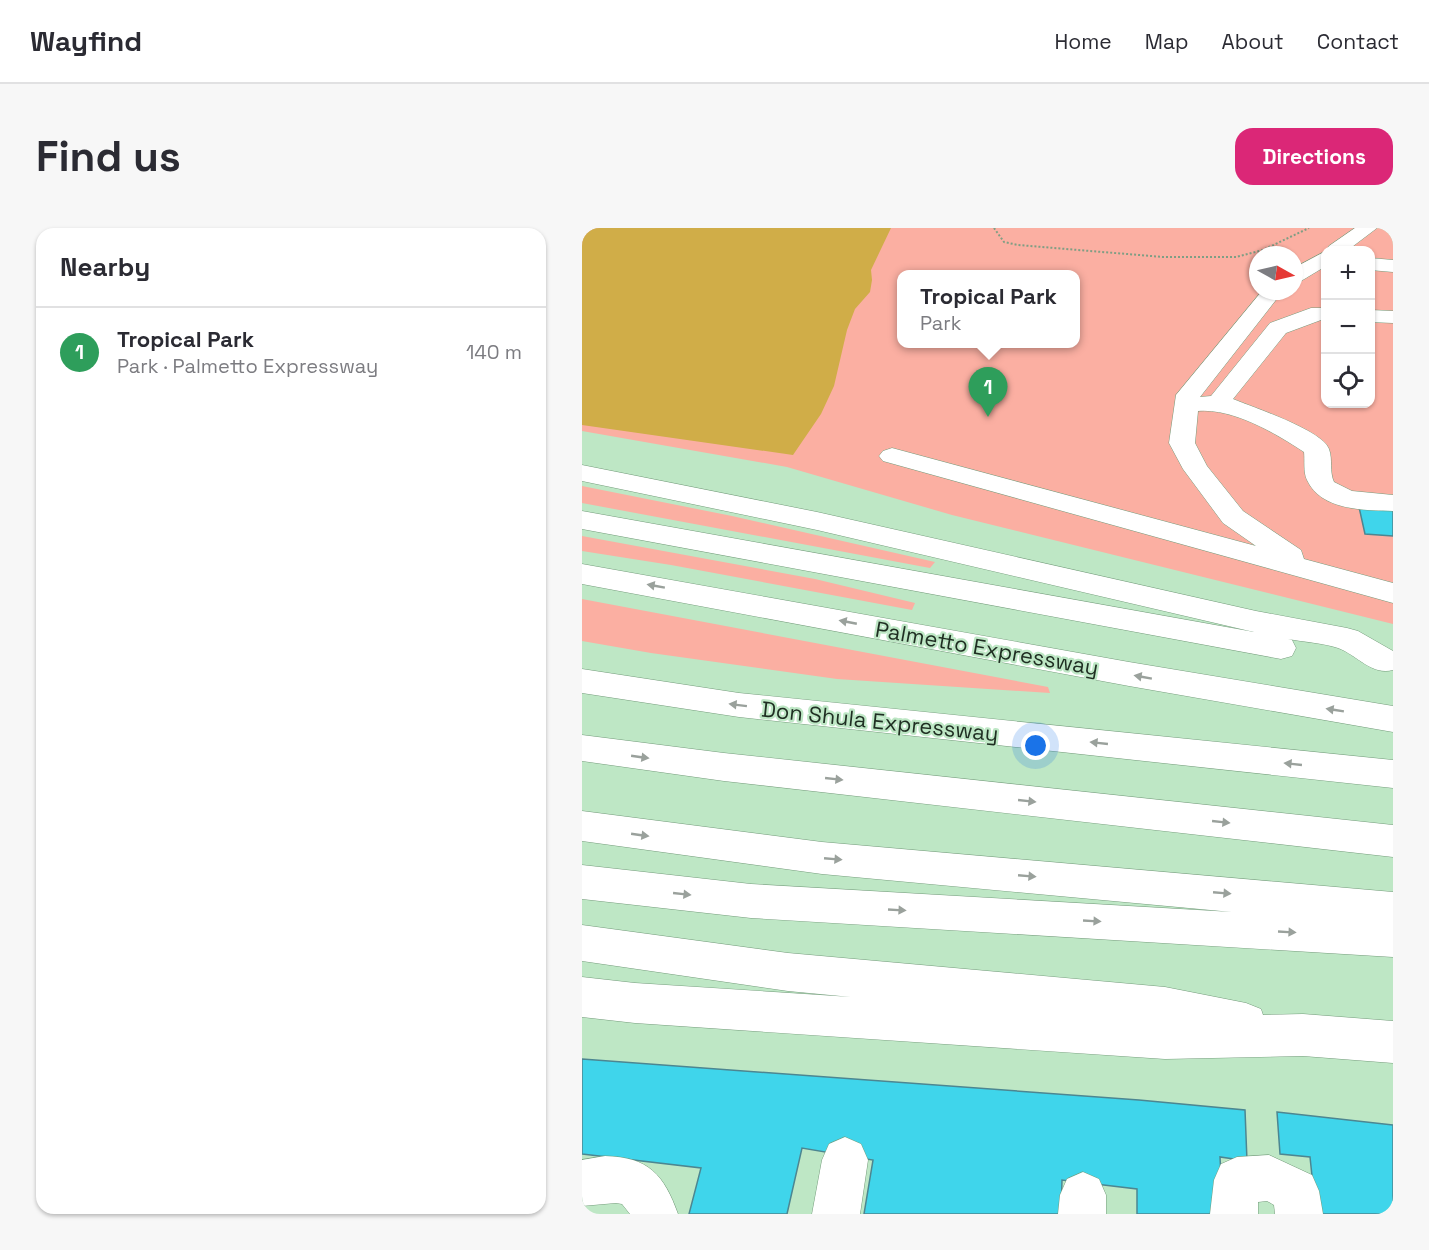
<!DOCTYPE html>
<html lang="en">
<head>
<meta charset="utf-8">
<style>
	:root { --surface:#fff; --page:#f7f7f7; --text:#2b2b33; --muted:#7c7c81; --line:#e1e1e2; --accent:#db2777 }
	body { margin:0; font-family:"Space Grotesk",sans-serif; background:var(--page); color:var(--text) }
	.controls { position:absolute; right:18px; top:18px; display:grid; overflow:hidden; border-radius:12px; box-shadow:0 2px 4px #0004 }
	.controls button { width:54px; height:54px; display:grid; place-items:center; padding:0; border:0; border-bottom:2px solid var(--line); background:var(--surface); color:var(--text); font:30px sans-serif }
	.compass { position:absolute; left:667px; top:18px; width:54px; height:54px; border-radius:50%; background:var(--surface); box-shadow:0 2px 4px #0004; rotate:98deg }
	.you { position:absolute; left:454px; top:518px; width:21px; height:21px; margin:-15px; border:4px solid #fff; border-radius:50%; background:#1a73e8; box-shadow:0 0 0 9px #1a73e833 }
	.badge { display:grid; place-items:center; width:39px; height:39px; border-radius:50%; background:var(--accent); color:#fff; font-size:20px; font-weight:700 }
	.pin { position:absolute; translate:-50% -50px; filter:drop-shadow(0 2px 3px #0008) }
	.pin::after { content:''; position:absolute; top:32px; width:21px; height:18px; background:inherit; clip-path:polygon(0 0,100% 0,50% 100%) }
	.popup { position:absolute; left:315px; top:42px; width:183px; height:78px; box-sizing:border-box; display:grid; place-content:center; border-radius:12px; background:var(--surface); filter:drop-shadow(0 2px 4px #0005); font-size:20px; white-space:nowrap; color:var(--muted) }
	.popup b { font-size:22px; color:var(--text) }
	.popup::after { content:''; position:absolute; left:50%; top:100%; margin-left:-12px; border:12px solid transparent; border-top-color:var(--surface) }
	.list { margin:0; padding:0; list-style:none }
	h2 { display:flex; justify-content:space-between; align-items:center; height:78px; margin:0; padding:0 24px; font-size:26px }
	h2 small { font-size:20px; font-weight:400; color:var(--muted) }
	.list li { display:grid; grid-template-columns:39px 1fr auto; gap:18px; align-items:center; box-sizing:border-box; height:90px; padding:0 24px; border-top:2px solid var(--line) }
	.list b { display:block; font-size:22px; white-space:nowrap }
	.list p { margin:0; font-size:20px; white-space:nowrap; color:var(--muted) }
	.list em { font-size:20px; font-style:normal; color:var(--muted) }
	.icon { flex:none; width:33px; height:33px; fill:none; stroke:currentColor; stroke-width:2; stroke-linecap:round; stroke-linejoin:round }
	.map { position:relative; flex:none; width:811px; height:986px; overflow:hidden; border-radius:18px }
	header { display:flex; align-items:center; gap:36px; box-sizing:border-box; height:84px; padding:0 30px; background:var(--surface); border-bottom:2px solid var(--line) }
	header strong { font-size:28px }
	nav { display:flex; gap:33px; margin-inline-start:auto; font-size:21px }
	.intro { display:flex; align-items:center; justify-content:space-between; box-sizing:border-box; height:144px; padding:0 36px }
	h1 { margin:0; font-size:42px }
	.button { padding:15px 27px; border-radius:18px; background:var(--accent); color:#fff; font-size:21px; font-weight:700 }
	main { display:flex; gap:36px; padding:0 36px }
	aside { flex:1; background:var(--surface); border-radius:18px; box-shadow:0 2px 4px #0004 }
	.map>svg:first-child { display:block }
</style>
</head>
<body>
<header>
<strong>Wayfind</strong>
<nav><a>Home</a><a>Map</a><a>About</a><a>Contact</a></nav>
</header>
<div class="intro"><h1>Find us</h1><a class="button">Directions</a></div>
<main>
<aside>
<h2>Nearby<small></small></h2>
<ul class="list">
<li><span class="badge" style="background:#2e9e5b">1</span><div><b>Tropical Park</b><p>Park · Palmetto Expressway</p></div><em>140 m</em></li>
</ul>
</aside>
<div class="map">
<svg width="811" height="986" viewBox="0 0 811 986">
	<rect width="100%" height="100%" fill="#bee7c5"/>
	<!-- green -->
	<path fill="#fbafa2" fill-rule="evenodd" d="M 0,0 L 811,0 L 811,396 L 370,287 L 205,239 L 0,203 ZM 744,22 L 788,22 L 788,176 L 744,176 ZM 676,27 L 712,27 L 712,63 L 676,63 ZM 319,46 L 493,46 L 493,116 L 319,116 Z
		M 0,258 L 150,288 L 353,334 L 348,340 L 0,275 Z
		M 0,308 L 233,351 L 333,375 L 330,382 L 89,337 L 0,323 Z
		M 0,371 L 466,459 L 468,465 L 255,451 L 69,425 L 0,413 Z"/>
	<!-- water -->
	<path fill="#d0ad48" d="M 0,0 L 309,0 L 289,42 L 290,52 L 288,64 L 273,81 L 265,102 L 252,158 L 239,186 L 211,227 L 0,197 Z"/>
	<!-- building -->
	<path fill="#3fd5eb" stroke="#4c8691" stroke-width="1.5" d="M 777,279 L 811,281 L 811,308 L 783,306 Z
		M 0,831 L 557,872 L 663,882 L 665,933 L 638,929 L 641,986 L 555,986 L 555,961 L 480,952 L 479,986 L 282,986 L 291,932 L 220,920 L 205,986 L 107,986 L 119,940 L 0,926 Z
		M 695,884 L 811,897 L 811,986 L 734,986 L 728,929 L 698,926 Z"/>
	<g fill="none" stroke-linecap="round" stroke-linejoin="round">
		<!-- minor casing -->
		<g stroke="#759c7c" stroke-width="1">
			<path id="minor" d="M 773,0 L 795,0 L 766,22 L 745,22 L 747,18 Z
				M 744,23 L 744,38 L 719,53 L 712,55 L 712,40 Z
				M 788,30 L 811,32 L 811,44 L 788,42 Z
				M 680,63 L 701,63 L 618,169 L 629,168 L 688,95 L 729,80 L 744,80 L 744,92 L 739,92 L 704,105 L 651,171 C 670,179 740,202 747,221 C 751,232 747,243 752,254 L 770,263 L 811,267 L 811,283 C 783,282 739,283 725,252 C 721,244 723,232 722,224 C 693,205 651,180 616,183 L 613,215 L 625,238 L 661,283 L 719,322 L 722,331 L 811,355 L 811,375 L 301,233 L 297,228 L 301,223 L 310,220 L 674,318 L 641,295 L 601,241 L 587,215 L 594,167 Z
				M 788,82 L 811,83 L 811,95 L 788,94 Z
				M 263,909 L 279,916 L 286,932 L 278,986 L 230,986 L 240,932 L 247,916 Z
				M 687,927 L 730,947 L 737,963 L 741,986 L 693,986 L 692,977 L 685,973 L 676,974 L 676,986 L 628,986 L 632,952 L 639,936 L 655,929 Z
				M 23,928 C 67,929 82,947 96,986 L 48,986 L 40,976 L 34,975 L 0,978 L 0,932 Z
				M 501,944 L 517,951 L 524,967 L 524,986 L 476,986 L 478,967 L 485,951 Z"/>
		</g>
		<!-- highway casing -->
		<g stroke="#759c7c" stroke-width="1">
			<path id="highway" d="M 0,237 L 235,284 L 674,383 L 765,400 L 776,403 L 811,423 L 811,442 C 790,448 775,427 756,420 C 741,415 722,414 706,411 L 710,412 L 714,420 L 710,428 L 699,431 L 0,301 L 0,283 L 672,404 L 235,302 L 0,253 Z
				M 0,336 L 547,434 L 811,478 L 811,504 L 547,458 L 0,356 Z
				M 0,441 L 157,465 L 811,532 L 811,560 L 157,489 L 0,465 Z
				M 0,507 L 142,525 L 811,597 L 811,629 L 142,553 L 0,533 Z
				M 0,583 L 240,614 L 811,664 L 811,729 L 169,690 L 0,671 L 0,637 L 169,656 L 650,684 L 240,646 L 0,613 Z
				M 0,697 L 206,725 L 583,759 L 664,775 L 679,781 L 681,787 L 721,786 L 811,793 L 811,835 L 721,828 L 583,831 L 53,795 L 0,789 L 0,749 L 53,755 L 269,769 L 206,763 L 0,733 Z"/>
		</g>
		<!-- path -->
		<path stroke="#7f9e84" stroke-width="2" stroke-dasharray="2 2" stroke-linecap="butt" d="M 412,0 L 422,14 L 436,17 L 581,29 L 654,29 L 681,22 L 727,0"/>
		<!-- minor -->
		<use href="#minor" fill="#fff" fill-rule="evenodd"/>
		<!-- highway -->
		<use href="#highway" fill="#fff" fill-rule="evenodd"/>
	</g>
	<!-- one-way arrows -->
	<defs><path id="oneway-solid" d="M-6-.8H1V-3.2L6.5 0L1 3.2V.8H-6Z" transform="scale(1.5)"/></defs>
	<g fill="#9aa19c">
		<use href="#oneway-solid" transform="translate(74 358) rotate(-170)"/>
		<use href="#oneway-solid" transform="translate(266 394) rotate(-169)"/>
		<use href="#oneway-solid" transform="translate(561 449) rotate(-170)"/>
		<use href="#oneway-solid" transform="translate(156 477) rotate(-173)"/>
		<use href="#oneway-solid" transform="translate(753 482) rotate(-171)"/>
		<use href="#oneway-solid" transform="translate(517 515) rotate(-174)"/>
		<use href="#oneway-solid" transform="translate(58 529) rotate(8)"/>
		<use href="#oneway-solid" transform="translate(711 536) rotate(-174)"/>
		<use href="#oneway-solid" transform="translate(252 551) rotate(6)"/>
		<use href="#oneway-solid" transform="translate(445 573) rotate(6)"/>
		<use href="#oneway-solid" transform="translate(639 594) rotate(6)"/>
		<use href="#oneway-solid" transform="translate(58 607) rotate(8)"/>
		<use href="#oneway-solid" transform="translate(251 631) rotate(5)"/>
		<use href="#oneway-solid" transform="translate(445 648) rotate(5)"/>
		<use href="#oneway-solid" transform="translate(640 665) rotate(5)"/>
		<use href="#oneway-solid" transform="translate(100 666) rotate(6)"/>
		<use href="#oneway-solid" transform="translate(315 682) rotate(3)"/>
		<use href="#oneway-solid" transform="translate(510 693) rotate(3)"/>
		<use href="#oneway-solid" transform="translate(705 704) rotate(3)"/>
	</g>
	<g text-anchor="middle" dominant-baseline="central" stroke-width="4.5" stroke-linejoin="round" paint-order="stroke">
		<!-- street labels -->
		<g font-size="22" fill="#1f2e22" stroke="#bee7c5">
			<text transform="translate(405 420) rotate(10)">Palmetto Expressway</text>
			<text transform="translate(298 493) rotate(6)">Don Shula Expressway</text>
		</g>
	</g>
</svg>
<div class="controls">
<button>+</button>
<button>−</button>
<button><svg class="icon" aria-label="locate" viewBox="0 0 24 24"><circle cx="12" cy="12" r="6"/><path d="M12 2v4M12 18v4M2 12h4M18 12h4"/></svg></button>
</div>
<svg class="compass" viewBox="-18 -18 36 36"><path d="M0-13l5 13h-10z" fill="#e53935"/><path d="M0 13l5-13h-10z" fill="#7c7c81"/></svg>
<div class="you"></div>
<div class="pin badge" style="left:406px;top:189px;background:#2e9e5b">1</div>
<div class="popup"><b>Tropical Park</b>Park</div>
</div>
</main>
</body>
</html>
